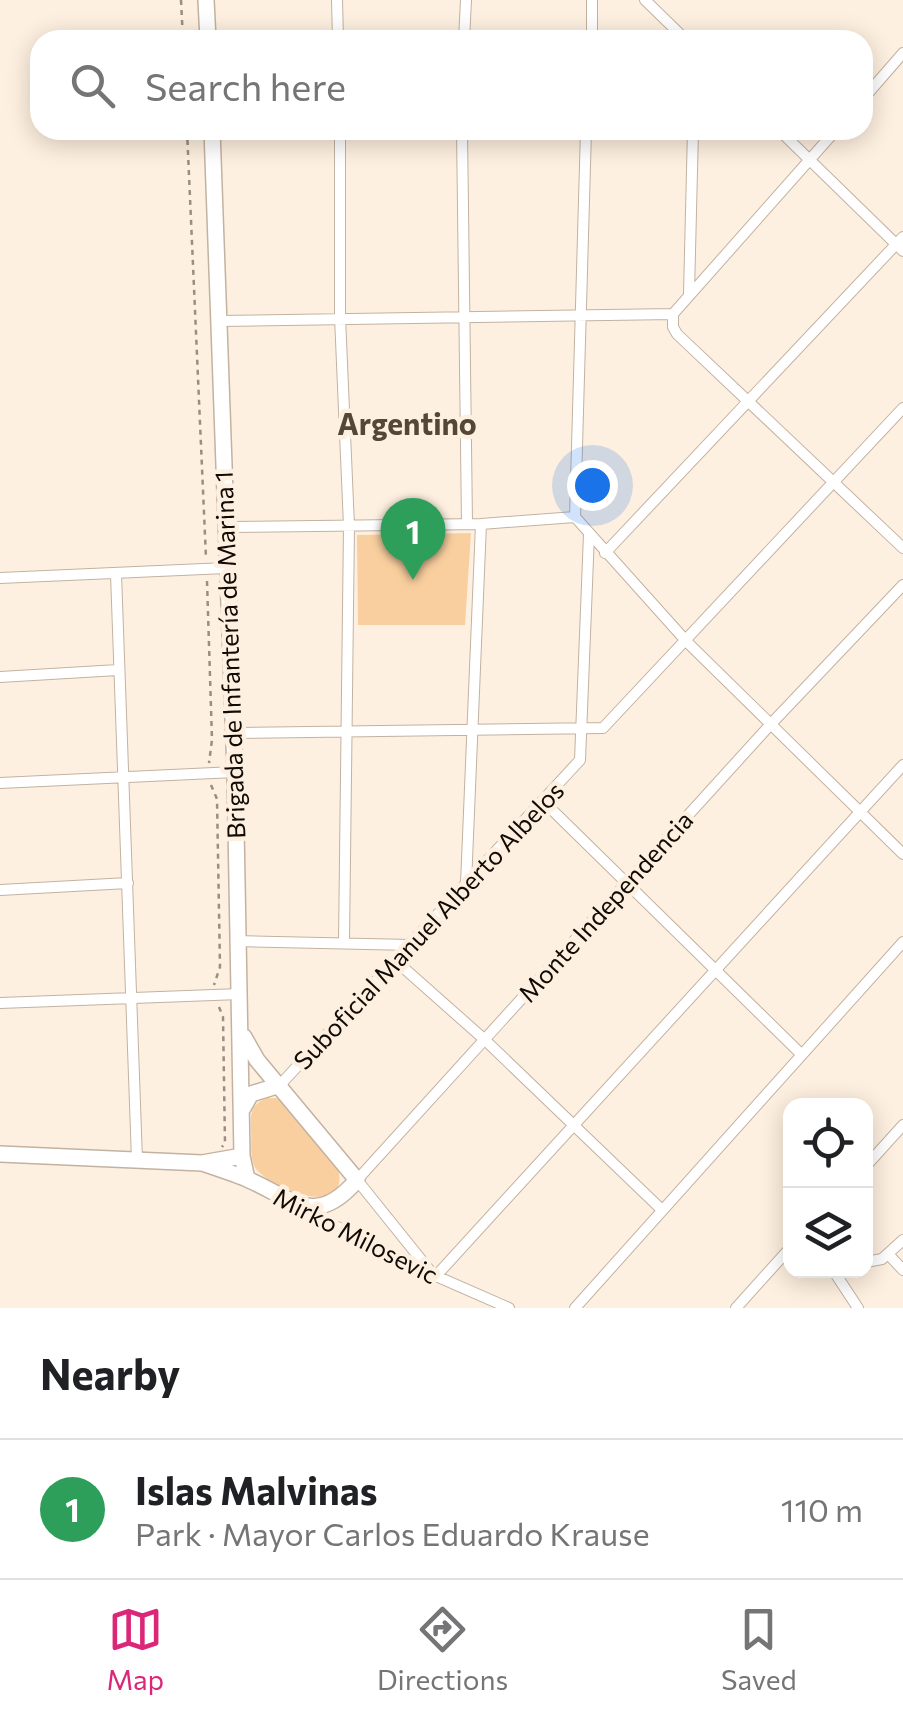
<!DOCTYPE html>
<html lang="en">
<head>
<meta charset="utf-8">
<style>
	:root { --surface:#fff; --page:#f6f6f6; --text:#202124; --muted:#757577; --line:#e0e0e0; --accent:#db2777 }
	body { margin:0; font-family:Commissioner,sans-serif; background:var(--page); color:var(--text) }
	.controls { position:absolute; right:30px; bottom:30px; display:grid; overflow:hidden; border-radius:20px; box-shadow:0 5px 25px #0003 }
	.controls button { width:90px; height:90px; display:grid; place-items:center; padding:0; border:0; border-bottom:2px solid var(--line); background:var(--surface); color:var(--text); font:50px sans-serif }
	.you { position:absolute; left:592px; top:485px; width:35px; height:35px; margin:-25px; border:8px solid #fff; border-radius:50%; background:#1a73e8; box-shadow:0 0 0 15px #1a73e833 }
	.badge { display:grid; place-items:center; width:65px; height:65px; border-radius:50%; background:var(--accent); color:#fff; font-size:32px; font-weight:700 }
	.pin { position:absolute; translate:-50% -82px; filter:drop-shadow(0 2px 5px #0008) }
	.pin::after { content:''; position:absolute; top:52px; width:35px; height:30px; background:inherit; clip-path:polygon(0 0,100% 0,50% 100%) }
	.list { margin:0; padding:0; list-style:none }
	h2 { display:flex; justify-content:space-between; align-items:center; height:130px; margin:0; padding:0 40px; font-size:42px }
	h2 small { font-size:32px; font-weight:400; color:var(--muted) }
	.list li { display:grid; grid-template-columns:65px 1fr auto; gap:30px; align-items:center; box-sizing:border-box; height:140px; padding:0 40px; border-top:2px solid var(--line) }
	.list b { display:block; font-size:38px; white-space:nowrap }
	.list p { margin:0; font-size:32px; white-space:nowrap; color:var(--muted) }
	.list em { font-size:32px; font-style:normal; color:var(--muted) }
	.icon { flex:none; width:55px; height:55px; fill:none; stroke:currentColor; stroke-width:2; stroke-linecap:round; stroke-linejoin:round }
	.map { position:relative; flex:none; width:903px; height:1308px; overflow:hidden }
	.search { position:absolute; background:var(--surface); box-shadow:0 5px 25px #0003; left:30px; right:30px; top:30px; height:110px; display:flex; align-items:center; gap:25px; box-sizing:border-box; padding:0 35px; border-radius:30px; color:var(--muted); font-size:38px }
	.sheet { height:270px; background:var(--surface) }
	nav { display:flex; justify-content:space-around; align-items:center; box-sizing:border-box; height:140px; border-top:2px solid var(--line); background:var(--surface); font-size:28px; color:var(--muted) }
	nav a { display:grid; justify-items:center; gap:5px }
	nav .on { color:var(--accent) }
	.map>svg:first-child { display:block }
</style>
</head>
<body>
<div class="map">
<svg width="903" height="1308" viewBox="0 0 903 1308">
	<rect width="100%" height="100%" fill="#fef0e0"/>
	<!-- green -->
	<path fill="#f9cf9f" d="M 471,533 L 465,625 L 358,625 L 357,535 Z
		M 267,1098 L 276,1098 L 285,1103 L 338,1168 C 351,1221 272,1189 256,1169 C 249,1159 252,1141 251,1130 C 250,1114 251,1104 267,1098 Z"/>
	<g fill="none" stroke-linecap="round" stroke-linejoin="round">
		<!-- street casing -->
		<g stroke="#c3b2a0" stroke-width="12">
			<path id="street" d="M 337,0 L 338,40
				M 645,0 L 686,40
				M 464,40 L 466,0
				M 592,40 L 592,0
				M 863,99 L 903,53
				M 340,130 L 340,317 L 349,526 L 344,942
				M 462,130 L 467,524
				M 779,130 L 903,251
				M 689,293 L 693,130
				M 673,314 L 673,327 L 677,334 L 903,548
				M 673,314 L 836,130
				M 219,321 L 673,314
				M 575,517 L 687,642 L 903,854
				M 575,517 L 586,130
				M 224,527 L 481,524 L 575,517
				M 605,553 L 903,237
				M 116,574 L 137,1160
				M 0,578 L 226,568
				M 0,677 L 118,670
				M 233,733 L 603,728 L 903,408
				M 0,783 L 235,772
				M 544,802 L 801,1054
				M 466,884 L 481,524
				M 0,890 L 128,883
				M 237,941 L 411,945
				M 397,962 L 485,1040 L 661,1209
				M 0,1003 L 240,994
				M 280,1085 L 580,760 L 589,534
				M 866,1166 L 903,1125
				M 303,1209 L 404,1262 L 509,1308
				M 888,1254 L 903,1270
				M 866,1262 L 882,1259 L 903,1240
				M 833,1270 L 858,1308
				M 435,1277 L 357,1180 L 770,725 L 903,585
				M 435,1277 L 903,765
				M 575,1308 L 903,942
				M 736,1308 L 790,1248"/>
		</g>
		<!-- secondary casing -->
		<g stroke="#c3b2a0" stroke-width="18">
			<path id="secondary" d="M 206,0 L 208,40
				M 212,130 L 235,772 L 242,1156 L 247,1179
				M 243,1108 L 251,1094 L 280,1085
				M 0,1154 L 202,1163 L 242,1156
				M 202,1163 C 217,1168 232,1173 247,1179 C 293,1199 315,1229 357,1180 L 257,1060 L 244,1037"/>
		</g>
		<!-- path -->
		<path stroke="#998e82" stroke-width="2.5" stroke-dasharray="5 5" stroke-linecap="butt" d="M 181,0 L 183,40
			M 187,130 L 206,558
			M 207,581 L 212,740 L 209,763
			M 211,785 L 217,799 L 220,967 L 214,985
			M 219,1007 L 223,1017 L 225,1143 L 222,1147"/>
		<!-- street -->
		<use href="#street" stroke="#fff" stroke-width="10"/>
		<!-- secondary -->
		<use href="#secondary" stroke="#fff" stroke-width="15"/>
	</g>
	<g text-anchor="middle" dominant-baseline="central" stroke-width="9" stroke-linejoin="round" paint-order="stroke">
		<!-- street labels -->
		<g font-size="25" fill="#110b05" stroke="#fef0e0">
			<text transform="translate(229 655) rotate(-92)">Brigada de Infantería de Marina 1</text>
			<text transform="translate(605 906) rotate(-48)">Monte Independencia</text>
			<text transform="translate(428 925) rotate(-47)">Suboficial Manuel Alberto Albelos</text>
			<text transform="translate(356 1235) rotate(27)">Mirko Milosevic</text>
		</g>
		<!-- quarter labels -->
		<g font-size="30" font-weight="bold" fill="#554737" stroke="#fef0e0">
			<text x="407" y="422">Argentino</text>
		</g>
	</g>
</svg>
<div class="controls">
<button><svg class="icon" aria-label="locate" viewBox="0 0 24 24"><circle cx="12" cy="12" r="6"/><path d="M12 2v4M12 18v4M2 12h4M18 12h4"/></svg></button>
<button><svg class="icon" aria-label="layers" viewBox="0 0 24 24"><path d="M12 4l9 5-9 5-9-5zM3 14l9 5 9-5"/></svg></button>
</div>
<div class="you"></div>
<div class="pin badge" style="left:413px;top:580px;background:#2e9e5b">1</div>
<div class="search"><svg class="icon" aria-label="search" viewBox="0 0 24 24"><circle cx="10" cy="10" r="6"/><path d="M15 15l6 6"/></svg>Search here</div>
</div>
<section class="sheet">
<h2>Nearby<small></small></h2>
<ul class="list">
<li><span class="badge" style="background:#2e9e5b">1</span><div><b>Islas Malvinas</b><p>Park · Mayor Carlos Eduardo Krause</p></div><em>110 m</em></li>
</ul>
</section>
<nav>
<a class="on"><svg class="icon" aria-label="map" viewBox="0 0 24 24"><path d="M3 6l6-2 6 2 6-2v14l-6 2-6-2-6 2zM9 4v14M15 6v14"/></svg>Map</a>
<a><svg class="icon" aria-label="directions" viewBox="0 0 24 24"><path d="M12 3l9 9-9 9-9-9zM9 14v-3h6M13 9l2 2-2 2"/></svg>Directions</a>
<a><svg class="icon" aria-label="saved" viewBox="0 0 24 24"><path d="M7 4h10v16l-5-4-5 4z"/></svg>Saved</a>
</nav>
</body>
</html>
